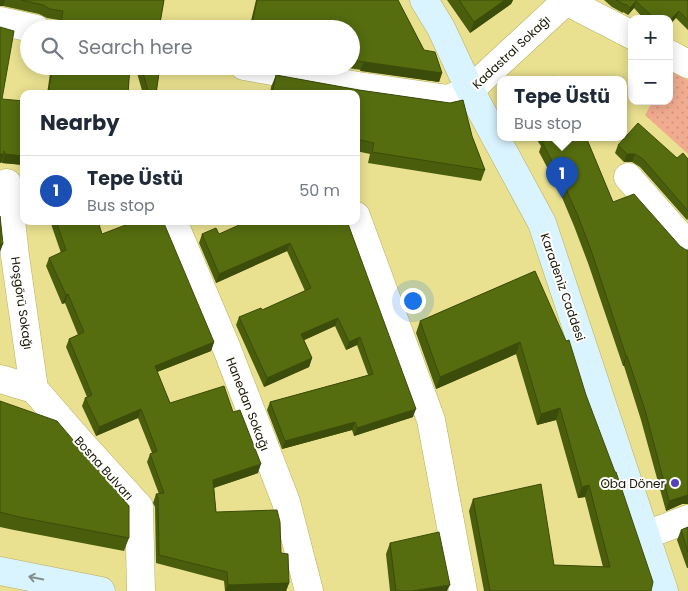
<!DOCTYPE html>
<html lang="en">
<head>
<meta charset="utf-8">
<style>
	:root { --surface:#fff; --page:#f2f2f3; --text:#1f2937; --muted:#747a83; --line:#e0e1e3; --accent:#2563eb }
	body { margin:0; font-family:Poppins,sans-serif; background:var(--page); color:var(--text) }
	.controls { position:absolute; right:15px; top:15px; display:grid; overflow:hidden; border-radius:10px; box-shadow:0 2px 12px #0003 }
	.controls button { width:45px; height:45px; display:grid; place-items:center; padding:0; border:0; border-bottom:1px solid var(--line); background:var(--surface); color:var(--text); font:25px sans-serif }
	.you { position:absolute; left:412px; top:300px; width:18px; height:18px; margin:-12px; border:4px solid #fff; border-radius:50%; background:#1a73e8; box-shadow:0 0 0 8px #1a73e833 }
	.badge { display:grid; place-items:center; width:32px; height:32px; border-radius:50%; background:var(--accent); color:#fff; font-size:16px; font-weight:700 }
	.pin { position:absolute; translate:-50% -41px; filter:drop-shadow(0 1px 2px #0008) }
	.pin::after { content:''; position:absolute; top:26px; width:18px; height:15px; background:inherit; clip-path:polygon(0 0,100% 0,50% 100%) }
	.popup { position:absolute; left:497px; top:76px; width:130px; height:65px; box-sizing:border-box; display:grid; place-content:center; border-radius:10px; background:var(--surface); filter:drop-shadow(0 1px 4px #0005); font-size:16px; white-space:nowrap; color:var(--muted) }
	.popup b { font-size:19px; color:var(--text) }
	.popup::after { content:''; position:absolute; left:50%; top:100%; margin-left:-10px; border:10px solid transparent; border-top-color:var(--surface) }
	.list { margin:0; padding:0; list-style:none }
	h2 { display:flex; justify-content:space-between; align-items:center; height:65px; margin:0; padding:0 20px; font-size:21px }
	h2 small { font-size:16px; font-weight:400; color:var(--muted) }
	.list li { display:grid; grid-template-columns:32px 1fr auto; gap:15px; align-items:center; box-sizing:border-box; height:70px; padding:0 20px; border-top:1px solid var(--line) }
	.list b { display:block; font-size:19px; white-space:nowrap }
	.list p { margin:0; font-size:16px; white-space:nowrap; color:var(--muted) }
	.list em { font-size:16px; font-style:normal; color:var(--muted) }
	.icon { flex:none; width:28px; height:28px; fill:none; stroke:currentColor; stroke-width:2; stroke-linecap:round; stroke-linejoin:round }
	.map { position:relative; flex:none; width:688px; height:591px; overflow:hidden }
	.search { position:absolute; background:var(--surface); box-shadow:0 2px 12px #0003; left:20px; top:20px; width:340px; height:55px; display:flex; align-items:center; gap:12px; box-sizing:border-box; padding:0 18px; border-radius:28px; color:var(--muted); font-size:19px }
	.panel { position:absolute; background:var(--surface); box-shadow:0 2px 12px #0003; left:20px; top:90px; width:340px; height:135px; border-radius:10px }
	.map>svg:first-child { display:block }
</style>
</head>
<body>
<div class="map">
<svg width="688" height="591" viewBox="0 0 688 591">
	<defs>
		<pattern id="park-dots" width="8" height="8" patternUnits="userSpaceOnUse" patternTransform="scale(1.25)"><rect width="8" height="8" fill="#f1ac8f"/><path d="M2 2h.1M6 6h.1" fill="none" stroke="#ce937a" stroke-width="1.8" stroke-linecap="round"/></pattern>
	</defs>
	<rect width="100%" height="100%" fill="#e9e18f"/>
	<!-- park -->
	<path fill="url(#park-dots)" d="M 670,70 L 688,80 L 688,154 L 645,115 L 653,101 L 669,101 L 669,72 Z"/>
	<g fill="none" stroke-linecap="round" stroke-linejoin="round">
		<!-- street casing -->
		<g stroke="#b6ae5e" stroke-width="29">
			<path id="street" d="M 566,1 L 632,35
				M 0,21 L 36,29
				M 669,54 L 688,64
				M 244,66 L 358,86 L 448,99 L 470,90 L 567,0
				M 628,177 L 688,245
				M 356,216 L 431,420 L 463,591
				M 173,221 L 227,349 L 286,502 L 309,591
				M 0,379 L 34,389 L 15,256 L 7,183
				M 34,389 L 80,442 L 139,507 L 141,591
				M 646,535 L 688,519"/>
		</g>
		<!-- secondary casing -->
		<g stroke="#b6ae5e" stroke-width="29">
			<path id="secondary" d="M 424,0 L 441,28 L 470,90 L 542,223 L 664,591
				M 0,571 L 101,591"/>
		</g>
		<!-- street -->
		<use href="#street" stroke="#fff" stroke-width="28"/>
		<!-- secondary -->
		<use href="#secondary" stroke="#d9f4ff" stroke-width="28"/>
	</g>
	<!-- wall -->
	<path fill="#495d0d" d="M 0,0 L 164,0 L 159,29 L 58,29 L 59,20 L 47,18 L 39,14 L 3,6 Z
		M 256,0 L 398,0 L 424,50 L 442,73 L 439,82 L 335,66 L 351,66 L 351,29 L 249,29 Z
		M 447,0 L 513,0 L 511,4 L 470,33 Z
		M 604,0 L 688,0 L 688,30 L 676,18 L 644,19 L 634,8 L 628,15 L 623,12 L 623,13 L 612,7 Z
		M 0,27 L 2,99 L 24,165 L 2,163 L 1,162 L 0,163 Z
		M 51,66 L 130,66 L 128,94 L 47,94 Z
		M 135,66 L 160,66 L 156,94 L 143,94 Z
		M 276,75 L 359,90 L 450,103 L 463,100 L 472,136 L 485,170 L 481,181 L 368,163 L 370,154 L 356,151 L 356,94 L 270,94 L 271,87 Z
		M 535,137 L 586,137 L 613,202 L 686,250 L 688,250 L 688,504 L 682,504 L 666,511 L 641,420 L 624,366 L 623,366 L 588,263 L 574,226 L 558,188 L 539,152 L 541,146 Z
		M 618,145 L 677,158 L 688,159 L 688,219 L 687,220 L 640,167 L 632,162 L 624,162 L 615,153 Z
		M 50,221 L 98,221 L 102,234 L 214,342 L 211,351 L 157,372 L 170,403 L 233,412 L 258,473 L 214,488 L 216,512 L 281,553 L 289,583 L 286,591 L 225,591 L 224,581 L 156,563 L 155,507 L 153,503 L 156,494 L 159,494 L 147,462 L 150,454 L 152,453 L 138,418 L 96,436 L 82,406 L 85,398 L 87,397 L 66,347 L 69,339 L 78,335 L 65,303 L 62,304 L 46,266 L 49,258 L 61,253 Z
		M 347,221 L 413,417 L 354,436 L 352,430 L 282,449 L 267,410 L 270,402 L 368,375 L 357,345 L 346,350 L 335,326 L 304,340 L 312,358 L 309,367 L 264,387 L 236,325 L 239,317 L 262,310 L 305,291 L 287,251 L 216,283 L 199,243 L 202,234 L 219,234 Z
		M 535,271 L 586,395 L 651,591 L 484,591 L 469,511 L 473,499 L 554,565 L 603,567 L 585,497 L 578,498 L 556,420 L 537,425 L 516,354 L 436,389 L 416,333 L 420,321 Z
		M 0,401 L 129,538 L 124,551 L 14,530 L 0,527 Z
		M 688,527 L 688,568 L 687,568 L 677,540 L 681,530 Z
		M 390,543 L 447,591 L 390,591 L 386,554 Z"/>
	<!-- shaded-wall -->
	<path fill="#3c4c0a" d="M 0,0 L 5,0 L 3,6 L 0,6 Z
		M 505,0 L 513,0 L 511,4 L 470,33 L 474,22 Z
		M 636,1 L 634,8 L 628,15 L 630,8 Z
		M 679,11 L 676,18 L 669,26 L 669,21 Z
		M 364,62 L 442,73 L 439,82 L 360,71 Z
		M 0,154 L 4,154 L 1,163 L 0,163 Z
		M 5,154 L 24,156 L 24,165 L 2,163 Z
		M 627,154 L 635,154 L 632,162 L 624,162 Z
		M 290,243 L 287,251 L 216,283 L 219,274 Z
		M 0,244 L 3,244 L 0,252 Z
		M 68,294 L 65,303 L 62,304 L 66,295 Z
		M 338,318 L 335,326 L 298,343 L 301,334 Z
		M 360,337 L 357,345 L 346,350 L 349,342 Z
		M 214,342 L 211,351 L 152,374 L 155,366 Z
		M 520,342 L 516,354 L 436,389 L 440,377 Z
		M 626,356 L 627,356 L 624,366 L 623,366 Z
		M 312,358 L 309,367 L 264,387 L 267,378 Z
		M 560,408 L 556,420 L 537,425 L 541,414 Z
		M 141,409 L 138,418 L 96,436 L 99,427 Z
		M 416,409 L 413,417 L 354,436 L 357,428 Z
		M 355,422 L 352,430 L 282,449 L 285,441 Z
		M 261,464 L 258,473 L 210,489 L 213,480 Z
		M 589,485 L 585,497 L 578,498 L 582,487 Z
		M 686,495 L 688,495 L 688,504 L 682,504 L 666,511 L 669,501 Z
		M 289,583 L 286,591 L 225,591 L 228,585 Z
		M 450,585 L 447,591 L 412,591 Z"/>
	<!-- building -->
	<path fill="#556c0f" stroke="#3c4c0a" d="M 21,0 L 164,0 L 159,29 L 60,29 L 63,11 L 50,9 L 43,5 Z
		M 257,0 L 398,0 L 424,50 L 435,52 L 442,73 L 351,60 L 351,29 L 251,29 Z
		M 459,0 L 505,0 L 474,22 Z
		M 616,0 L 688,0 L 688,20 L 679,11 L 669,21 L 669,19 L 655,19 L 636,1 L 630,8 L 626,4 L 625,5 Z
		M 0,27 L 14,31 L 2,99 L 24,101 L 24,156 L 5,154 L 4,151 L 4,154 L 0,154 Z
		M 53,66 L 130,66 L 128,94 L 48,94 Z
		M 141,66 L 160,66 L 156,94 L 149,94 Z
		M 276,75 L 359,90 L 450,103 L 463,100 L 472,136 L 485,170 L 372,152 L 374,143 L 356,139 L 356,94 L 272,94 Z
		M 554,76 L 556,79 L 549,79 Z
		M 638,123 L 677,158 L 683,153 L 688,159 L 688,211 L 643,159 L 635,154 L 627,154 L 618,145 Z
		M 545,137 L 586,137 L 613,202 L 634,194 L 680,246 L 686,250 L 688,250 L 688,495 L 669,501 L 645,410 L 627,356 L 626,356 L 592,253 L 578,216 L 561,178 L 542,142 L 547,140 Z
		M 0,216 L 3,244 L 0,244 Z
		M 56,221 L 98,221 L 102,234 L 136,221 L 163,221 L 214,342 L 155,366 L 170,403 L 224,386 L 233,412 L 240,410 L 261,464 L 213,480 L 216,512 L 277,510 L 280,522 L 281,553 L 288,554 L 289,583 L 228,585 L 227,572 L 159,555 L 158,498 L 156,494 L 164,493 L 150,454 L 157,451 L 141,409 L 99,427 L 85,398 L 92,395 L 69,339 L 84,332 L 68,294 L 66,295 L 49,258 L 66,250 Z
		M 248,221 L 347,221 L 416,409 L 357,428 L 355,422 L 285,441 L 270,402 L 373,374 L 360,337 L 349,342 L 338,318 L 301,334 L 312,358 L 267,378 L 239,317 L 261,308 L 262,310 L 311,288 L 290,243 L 219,274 L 202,234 L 216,228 L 219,234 Z
		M 535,271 L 566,341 L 569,340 L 586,395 L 615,472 L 616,472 L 653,582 L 651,591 L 490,591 L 473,499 L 541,484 L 554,565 L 610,567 L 589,485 L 582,487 L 560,408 L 541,414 L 520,342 L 440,377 L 420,321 Z
		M 0,401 L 57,421 L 129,506 L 129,538 L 19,517 L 0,512 Z
		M 688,527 L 688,552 L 681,530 Z
		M 439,532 L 450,585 L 412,591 L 396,591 L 390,543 Z"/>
	<!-- one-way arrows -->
	<defs><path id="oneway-shaft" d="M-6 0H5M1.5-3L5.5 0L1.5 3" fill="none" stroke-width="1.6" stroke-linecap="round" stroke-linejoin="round" transform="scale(1.25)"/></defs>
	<use stroke="#828f8c" href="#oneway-shaft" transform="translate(36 578) rotate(-169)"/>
	<!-- markers -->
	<circle fill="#5342ba" stroke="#fff" stroke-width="2" cx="675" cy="483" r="5"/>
	<g text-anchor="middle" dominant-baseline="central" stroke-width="4" stroke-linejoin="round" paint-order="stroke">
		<!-- street labels -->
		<g font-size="12" fill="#171400" stroke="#fff">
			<text transform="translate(511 52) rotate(-43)">Kadastral Sokağı</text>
			<text transform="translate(563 287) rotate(71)">Karadeniz Caddesi</text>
			<text transform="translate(22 303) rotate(82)">Hoşgörü Sokağı</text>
			<text transform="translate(248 404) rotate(69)">Hanedan Sokağı</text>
			<text transform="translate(104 468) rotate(48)">Bosna Bulvarı</text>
		</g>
		<!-- poi labels -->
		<g font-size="12" fill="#171400" stroke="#fff" text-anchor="end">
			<text x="665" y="483">Oba Döner</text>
		</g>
	</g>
</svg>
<div class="controls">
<button>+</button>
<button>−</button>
</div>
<div class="you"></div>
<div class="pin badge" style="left:562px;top:198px;background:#1a4fb4">1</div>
<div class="popup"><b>Tepe Üstü</b>Bus stop</div>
<div class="search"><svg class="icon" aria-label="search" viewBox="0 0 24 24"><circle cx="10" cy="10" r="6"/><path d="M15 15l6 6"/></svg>Search here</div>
<section class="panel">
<h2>Nearby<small></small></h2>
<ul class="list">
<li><span class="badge" style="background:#1a4fb4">1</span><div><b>Tepe Üstü</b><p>Bus stop</p></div><em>50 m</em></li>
</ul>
</section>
</div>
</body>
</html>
